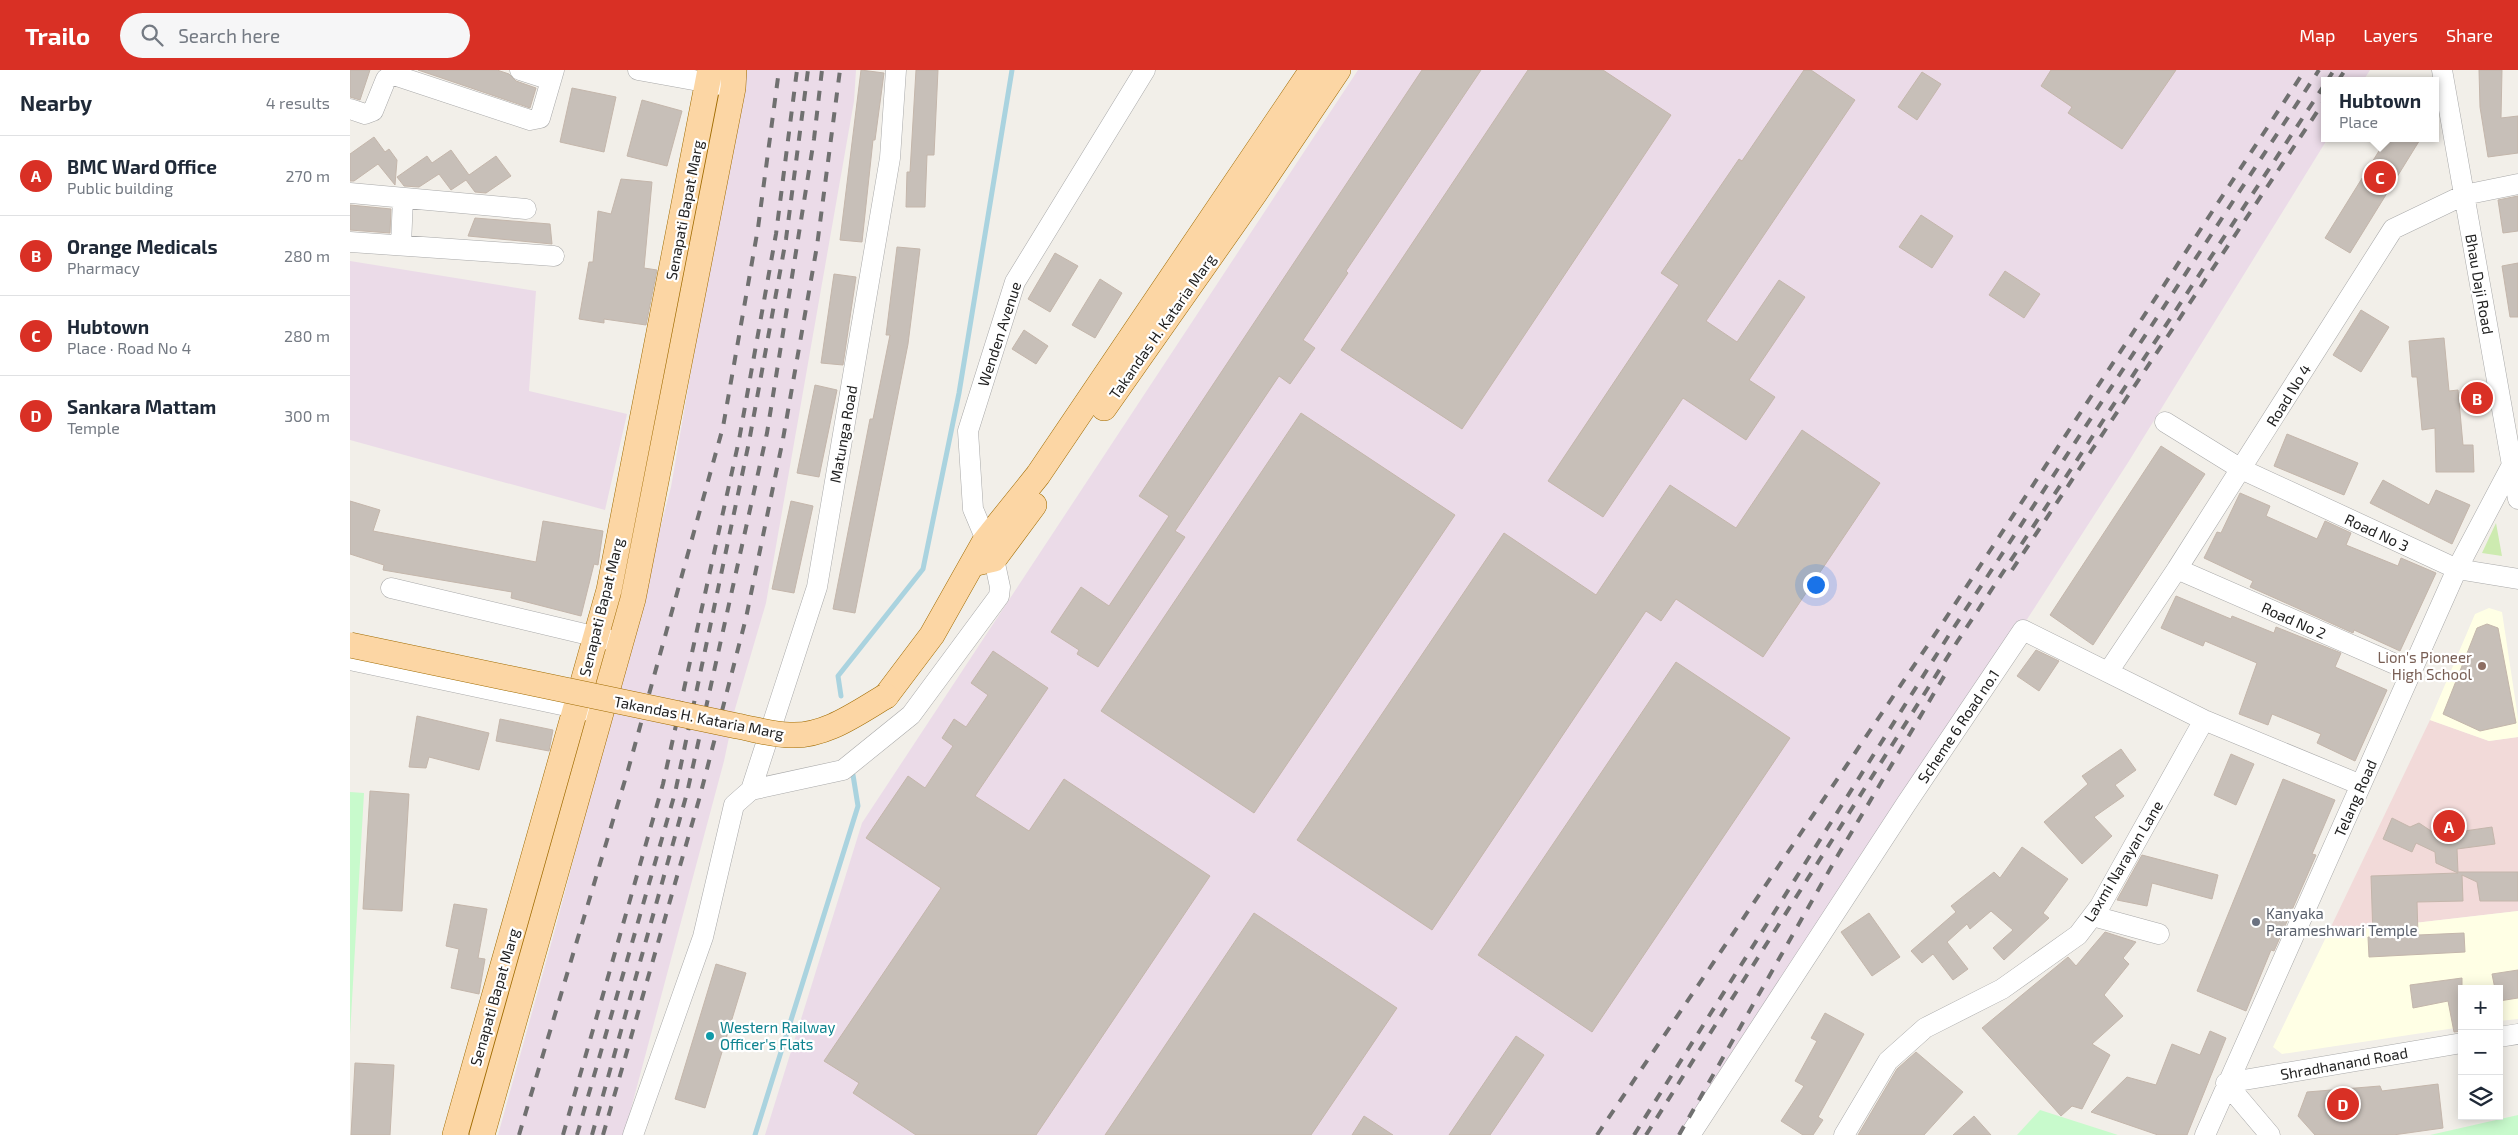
<!DOCTYPE html>
<html lang="en">
<head>
<meta charset="utf-8">
<style>
	:root { --surface:#fff; --page:#f6f6f7; --text:#1f2937; --muted:#747a83; --line:#e0e1e3; --accent:#d93025 }
	body { margin:0; font-family:"Exo 2",sans-serif; background:var(--page); color:var(--text) }
	.controls { position:absolute; right:15px; bottom:15px; display:grid; overflow:hidden; border-radius:0px; box-shadow:0 2px 12px #0003 }
	.controls button { width:45px; height:45px; display:grid; place-items:center; padding:0; border:0; border-bottom:1px solid var(--line); background:var(--surface); color:var(--text); font:25px sans-serif }
	.you { position:absolute; left:1465px; top:514px; width:18px; height:18px; margin:-12px; border:4px solid #fff; border-radius:50%; background:#1a73e8; box-shadow:0 0 0 8px #1a73e833 }
	.badge { display:grid; place-items:center; width:32px; height:32px; border-radius:50%; background:var(--accent); color:#fff; font-size:16px; font-weight:700 }
	.pin { position:absolute; translate:-50% -50%; border:2px solid #fff; box-shadow:0 1px 5px #0006 }
	.popup { position:absolute; left:1971px; top:7px; width:118px; height:65px; box-sizing:border-box; display:grid; place-content:center; border-radius:0px; background:var(--surface); filter:drop-shadow(0 1px 4px #0005); font-size:16px; white-space:nowrap; color:var(--muted) }
	.popup b { font-size:19px; color:var(--text) }
	.popup::after { content:''; position:absolute; left:50%; top:100%; margin-left:-10px; border:10px solid transparent; border-top-color:var(--surface) }
	.list { margin:0; padding:0; list-style:none }
	h2 { display:flex; justify-content:space-between; align-items:center; height:65px; margin:0; padding:0 20px; font-size:21px }
	h2 small { font-size:16px; font-weight:400; color:var(--muted) }
	.list li { display:grid; grid-template-columns:32px 1fr auto; gap:15px; align-items:center; box-sizing:border-box; height:80px; padding:0 20px; border-top:1px solid var(--line) }
	.list b { display:block; font-size:19px; white-space:nowrap }
	.list p { margin:0; font-size:16px; white-space:nowrap; color:var(--muted) }
	.list em { font-size:16px; font-style:normal; color:var(--muted) }
	.icon { flex:none; width:28px; height:28px; fill:none; stroke:currentColor; stroke-width:2; stroke-linecap:round; stroke-linejoin:round }
	.map { position:relative; flex:none; width:2168px; height:1065px; overflow:hidden }
	header { display:flex; align-items:center; gap:30px; box-sizing:border-box; height:70px; padding:0 25px; background:var(--accent); color:#fff }
	header strong { font-size:24px }
	nav { display:flex; gap:28px; margin-inline-start:auto; font-size:18px }
	.search { width:350px; height:45px; background:var(--page); display:flex; align-items:center; gap:12px; box-sizing:border-box; padding:0 18px; border-radius:28px; color:var(--muted); font-size:19px }
	main { display:flex }
	aside { flex:1; background:var(--surface) }
	.map>svg:first-child { display:block }
</style>
</head>
<body>
<header>
<strong>Trailo</strong>
<div class="search"><svg class="icon" aria-label="search" viewBox="0 0 24 24"><circle cx="10" cy="10" r="6"/><path d="M15 15l6 6"/></svg>Search here</div>
<nav><a>Map</a><a>Layers</a><a>Share</a></nav>
</header>
<main>
<aside>
<h2>Nearby<small>4 results</small></h2>
<ul class="list">
<li><span class="badge">A</span><div><b>BMC Ward Office</b><p>Public building</p></div><em>270 m</em></li>
<li><span class="badge">B</span><div><b>Orange Medicals</b><p>Pharmacy</p></div><em>280 m</em></li>
<li><span class="badge">C</span><div><b>Hubtown</b><p>Place · Road No 4</p></div><em>280 m</em></li>
<li><span class="badge">D</span><div><b>Sankara Mattam</b><p>Temple</p></div><em>300 m</em></li>
</ul>
</aside>
<div class="map">
<svg width="2168" height="1065" viewBox="0 0 2168 1065">
	<rect width="100%" height="100%" fill="#f2efe9"/>
	<!-- commercial -->
	<path fill="#f2dad9" d="M 2080,650 L 2139,671 L 2168,667 L 2168,841 L 1978,863 Z"/>
	<!-- industrial -->
	<path fill="#ebdbe8" d="M 390,0 L 506,0 L 504,31 L 416,533 L 385,639 L 374,691 L 274,1065 L 148,1065 L 206,856 L 321,417 L 386,40 Z
		M 1008,0 L 2020,0 L 2013,11 L 1975,11 L 1975,68 L 1978,68 L 1779,391 L 1345,1065 L 415,1065 L 512,753 Z
		M 0,191 L 186,221 L 179,321 L 277,344 L 255,440 L 0,370 Z"/>
	<!-- education -->
	<path fill="#ffffe5" d="M 2139,538 L 2152,542 L 2168,648 L 2168,667 L 2139,671 L 2080,650 L 2125,544 Z
		M 2168,841 L 2168,949 L 2149,951 L 2149,919 L 2112,919 L 2112,957 L 1932,984 L 1923,977 L 1978,863 Z"/>
	<!-- grass -->
	<path fill="#cdebb0" d="M 2146,453 L 2152,486 L 2132,483 Z"/>
	<!-- park -->
	<path fill="#c8facc" d="M 0,722 L 14,723 L 0,965 Z
		M 1690,1040 L 1768,1065 L 1667,1065 Z
		M 2168,1045 L 2168,1065 L 2080,1065 Z"/>
	<g fill="none" stroke-linecap="round" stroke-linejoin="round">
		<!-- stream -->
		<path stroke="#aad3df" stroke-width="5" d="M 491,626 L 488,606 L 573,499 L 609,323 L 662,0
			M 405,1065 L 508,736 L 503,705"/>
	</g>
	<!-- building -->
	<path fill="#c7bfb8" stroke="#c4b6ab" d="M 0,0 L 20,0 L 10,30 L 0,27 Z
		M 68,0 L 147,0 L 159,4 L 166,11 L 186,18 L 180,38 Z
		M 511,0 L 534,3 L 525,70 L 523,70 L 512,172 L 490,170 Z
		M 566,0 L 588,0 L 584,85 L 577,85 L 575,137 L 556,137 L 557,102 L 560,102 Z
		M 1072,0 L 1131,0 L 996,201 L 998,203 L 953,270 L 965,278 L 940,314 L 929,306 L 825,461 L 835,467 L 748,597 L 727,584 L 729,580 L 701,562 L 731,517 L 759,536 L 819,446 L 789,426 Z
		M 1178,0 L 1253,0 L 1321,45 L 1112,359 L 991,280 Z
		M 1454,0 L 1461,0 L 1505,30 L 1356,251 L 1387,272 L 1429,210 L 1455,227 L 1399,310 L 1425,327 L 1396,370 L 1333,328 L 1253,447 L 1198,411 L 1329,215 L 1311,203 L 1389,89 L 1392,91 Z
		M 1701,0 L 1826,0 L 1772,79 L 1718,43 L 1722,37 L 1691,16 Z
		M 2129,0 L 2152,0 L 2151,48 L 2168,46 L 2168,83 L 2138,87 L 2130,37 Z
		M 1572,2 L 1591,14 L 1567,50 L 1548,37 Z
		M 222,18 L 266,27 L 254,82 L 210,72 Z
		M 292,30 L 332,41 L 317,96 L 277,86 Z
		M 24,67 L 35,82 L 39,79 L 47,90 L 45,115 L 28,94 L 4,111 L 0,111 L 0,84 Z
		M 2037,68 L 2071,68 L 2000,183 L 1975,168 Z
		M 101,80 L 119,105 L 146,86 L 161,106 L 136,123 L 125,122 L 116,110 L 101,120 L 89,104 L 69,117 L 54,116 L 47,107 L 77,86 L 82,93 Z
		M 271,109 L 302,112 L 294,198 L 307,200 L 296,255 L 254,249 L 254,253 L 229,249 L 239,192 L 243,192 L 248,141 L 261,144 Z
		M 2168,126 L 2168,161 L 2153,163 L 2148,130 Z
		M 0,135 L 41,139 L 40,163 L 0,160 Z
		M 1571,145 L 1603,166 L 1582,198 L 1549,177 Z
		M 125,148 L 200,154 L 202,174 L 118,166 Z
		M 547,177 L 570,179 L 558,274 L 505,543 L 483,539 L 520,349 L 523,349 L 540,265 L 536,265 Z
		M 705,183 L 728,196 L 700,242 L 678,229 Z
		M 2168,193 L 2168,247 L 2160,247 L 2152,196 Z
		M 1655,201 L 1690,224 L 1674,248 L 1639,225 Z
		M 484,204 L 506,207 L 493,295 L 471,293 Z
		M 750,209 L 772,223 L 745,268 L 722,255 Z
		M 2011,240 L 2039,257 L 2011,302 L 1983,285 Z
		M 674,260 L 698,276 L 686,294 L 662,279 Z
		M 2094,268 L 2099,321 L 2108,320 L 2113,375 L 2123,375 L 2124,402 L 2086,402 L 2085,358 L 2072,360 L 2067,307 L 2062,307 L 2059,271 Z
		M 465,315 L 487,320 L 469,407 L 447,403 Z
		M 951,343 L 1105,445 L 904,743 L 751,641 Z
		M 1452,360 L 1530,413 L 1413,587 L 1326,529 L 1311,551 L 1296,541 L 1082,860 L 947,770 L 1154,463 L 1246,525 L 1320,415 L 1386,458 Z
		M 1937,364 L 2008,393 L 1994,425 L 1924,396 Z
		M 1811,376 L 1855,404 L 1743,575 L 1700,545 Z
		M 2033,410 L 2079,435 L 2086,420 L 2120,435 L 2102,474 L 2020,433 Z
		M 1890,423 L 1920,436 L 1916,446 L 1967,469 L 1975,451 L 2001,463 L 1996,475 L 2048,496 L 2051,488 L 2086,503 L 2050,581 L 2004,560 L 2003,563 L 1900,517 L 1903,511 L 1854,488 L 1867,462 L 1871,463 Z
		M 0,431 L 30,440 L 23,461 L 186,492 L 193,451 L 253,461 L 248,495 L 244,494 L 231,546 L 161,528 L 162,522 L 33,500 L 34,495 L 0,484 Z
		M 441,431 L 463,436 L 444,523 L 422,519 Z
		M 1826,526 L 1881,549 L 1882,546 L 1924,563 L 1926,557 L 1991,583 L 1985,597 L 2037,620 L 2005,691 L 1967,673 L 1971,664 L 1922,644 L 1918,655 L 1889,644 L 1907,593 L 1855,571 L 1853,576 L 1811,558 Z
		M 2137,554 L 2148,558 L 2166,653 L 2130,661 L 2093,644 L 2127,558 Z
		M 1686,580 L 1709,591 L 1689,621 L 1667,606 Z
		M 643,581 L 698,618 L 625,726 L 679,761 L 714,709 L 860,806 L 686,1065 L 566,1065 L 503,1023 L 509,1013 L 474,991 L 591,818 L 516,768 L 558,706 L 575,718 L 603,676 L 592,668 L 604,649 L 616,657 L 638,625 L 621,613 Z
		M 1326,592 L 1440,668 L 1242,962 L 1128,885 Z
		M 67,646 L 139,663 L 129,700 L 79,687 L 76,698 L 59,697 Z
		M 150,649 L 203,660 L 199,681 L 146,671 Z
		M 1771,679 L 1786,700 L 1765,715 L 1774,726 L 1744,747 L 1762,766 L 1732,794 L 1694,752 L 1738,714 L 1732,706 Z
		M 1881,684 L 1904,694 L 1886,735 L 1864,725 Z
		M 1933,709 L 1985,730 L 1962,784 L 1966,785 L 1956,808 L 1924,881 L 1921,880 L 1896,941 L 1847,921 Z
		M 20,721 L 59,724 L 52,841 L 13,839 Z
		M 2042,748 L 2060,757 L 2069,753 L 2087,765 L 2142,757 L 2145,774 L 2107,779 L 2108,802 L 2168,802 L 2168,831 L 2130,831 L 2127,812 L 2112,805 L 2113,831 L 2067,832 L 2068,865 L 2114,863 L 2115,882 L 2019,887 L 2018,867 L 2023,867 L 2021,806 L 2108,803 L 2086,793 L 2085,782 L 2066,773 L 2062,782 L 2033,769 Z
		M 1672,777 L 1718,809 L 1693,843 L 1699,848 L 1654,890 L 1643,878 L 1663,860 L 1641,841 L 1620,859 L 1617,854 L 1597,872 L 1618,899 L 1603,910 L 1583,884 L 1572,893 L 1561,881 L 1606,842 L 1601,836 L 1644,802 L 1650,808 Z
		M 1792,785 L 1868,805 L 1862,829 L 1802,813 L 1797,836 L 1767,830 Z
		M 104,834 L 137,839 L 128,888 L 135,889 L 129,924 L 101,918 L 109,879 L 96,876 Z
		M 904,843 L 1047,938 L 961,1065 L 755,1065 Z
		M 1519,843 L 1550,887 L 1522,906 L 1491,862 Z
		M 1755,862 L 1786,872 L 1773,888 L 1779,894 L 1754,925 L 1773,946 L 1742,974 L 1760,985 L 1732,1039 L 1722,1036 L 1711,1046 L 1632,958 L 1718,887 L 1726,896 Z
		M 366,894 L 396,903 L 355,1038 L 325,1029 Z
		M 2168,900 L 2168,928 L 2149,931 L 2149,919 L 2145,919 L 2142,904 Z
		M 2112,908 L 2112,961 L 2104,962 L 2098,931 L 2063,938 L 2060,915 Z
		M 1475,943 L 1514,964 L 1468,1047 L 1473,1050 L 1463,1065 L 1453,1065 L 1431,1051 L 1454,1016 L 1445,1011 L 1467,971 L 1461,968 Z
		M 1860,961 L 1876,968 L 1837,1065 L 1808,1065 L 1741,1042 L 1777,1007 L 1806,1015 L 1822,974 L 1850,985 Z
		M 1166,966 L 1194,985 L 1140,1065 L 1099,1065 Z
		M 1566,982 L 1613,1022 L 1574,1065 L 1508,1065 L 1547,999 Z
		M 5,993 L 44,995 L 40,1065 L 1,1065 Z
		M 2088,1014 L 2093,1058 L 2043,1065 L 1965,1065 L 1948,1046 L 1957,1022 L 2030,1016 L 2032,1021 Z
		M 1014,1046 L 1043,1065 L 1002,1065 Z
		M 1624,1046 L 1641,1065 L 1603,1065 Z"/>
	<g fill="none" stroke-linecap="round" stroke-linejoin="round">
		<!-- minor casing -->
		<g stroke="#a9a9a9" stroke-width="21">
			<path id="minor" d="M 170,0 L 201,10
				M 288,0 L 371,15
				M 2092,0 L 2168,429
				M 0,39 L 15,44 L 23,41 L 36,9 L 44,5 L 180,50 L 190,48 L 204,0
				M 0,123 L 176,139
				M 0,172 L 204,186
				M 51,175 L 53,128
				M 1815,352 L 1891,399 L 2107,499 L 2168,509
				M 1827,499 L 2061,601
				M 41,518 L 260,570
				M 0,590 L 240,641
				M 1758,602 L 1827,499 L 2043,159 L 2114,125 L 2168,114
				M 401,720 L 467,517 L 540,88 L 546,0
				M 1743,846 L 1809,864
				M 2149,967 L 2168,964
				M 1876,1013 L 2112,973
				M 1876,1013 L 1920,1065
				M 283,1065 L 353,867 L 384,735 L 401,720 L 493,700 L 561,645 L 649,526 L 650,517 L 644,489 L 623,439 L 618,361 L 665,212 L 795,0
				M 1340,1065 L 1556,734 L 1673,560 L 1854,650 L 2011,715
				M 1494,1065 L 1538,991 L 1575,958 L 1652,919 L 1728,865 L 1750,836 L 1854,650
				M 1855,1065 L 2107,499 L 2162,395"/>
		</g>
		<!-- major casing -->
		<g stroke="#a06b00" stroke-width="26">
			<path id="major" d="M 754,338 L 905,123 L 988,0
				M 622,494 L 644,489 L 684,435
				M 536,626 L 582,565 L 635,471 L 688,405 L 962,0
				M 105,1065 L 259,520 L 360,0
				M 132,1065 L 283,529 L 383,18 L 384,0"/>
		</g>
		<!-- minor -->
		<use href="#minor" stroke="#fff" stroke-width="20"/>
		<!-- major -->
		<use href="#major" stroke="#fcd6a4" stroke-width="25"/>
		<!-- rail -->
		<path stroke="#707070" stroke-width="4" stroke-dasharray="10 10" stroke-linecap="butt" d="M 1977,11 L 1984,0
			M 1988,11 L 1995,0
			M 1662,500 L 1975,30
			M 169,1065 L 278,700 L 373,357 L 408,158 L 429,0
			M 213,1065 L 313,714 L 389,370 L 426,164 L 447,0
			M 227,1065 L 325,723 L 399,372 L 436,169 L 458,0
			M 242,1065 L 337,723 L 417,363 L 464,69 L 472,0
			M 253,1065 L 350,726 L 396,548 L 433,369 L 467,176 L 490,0
			M 1247,1065 L 1590,557 L 1955,0
			M 1284,1065 L 1599,565 L 1969,0
			M 1296,1065 L 1607,572 L 1975,14
			M 1329,1065 L 1488,785 L 1596,603"/>
		<!-- major-bridge casing -->
		<g stroke="#a06b00" stroke-width="26" stroke-linecap="butt">
			<path id="major-bridge" d="M 0,575 L 387,656 C 404,659 423,665 440,665 C 475,667 507,643 536,626"/>
		</g>
		<!-- major-bridge -->
		<use href="#major-bridge" stroke="#fcd6a4" stroke-width="25"/>
	</g>
	<!-- markers -->
	<circle fill="#8d6e63" stroke="#fff" stroke-width="2" cx="2132" cy="596" r="5"/>
	<circle fill="#6b7280" stroke="#fff" stroke-width="2" cx="1906" cy="852" r="5"/>
	<circle fill="#0f9aa8" stroke="#fff" stroke-width="2" cx="360" cy="966" r="5"/>
	<g text-anchor="middle" dominant-baseline="central" stroke-width="4.5" stroke-linejoin="round" paint-order="stroke">
		<!-- street labels -->
		<g font-size="15" fill="#222" stroke="#fff">
			<text transform="translate(334 140) rotate(-79)">Senapati Bapat Marg</text>
			<text transform="translate(2130 214) rotate(80)">Bhau Daji Road</text>
			<text transform="translate(812 256) rotate(-55)">Takandas H. Kataria Marg</text>
			<text transform="translate(649 264) rotate(-72)">Wenden Avenue</text>
			<text transform="translate(1938 325) rotate(-58)">Road No 4</text>
			<text transform="translate(493 364) rotate(-80)">Matunga Road</text>
			<text transform="translate(2027 462) rotate(25)">Road No 3</text>
			<text transform="translate(251 537) rotate(-76)">Senapati Bapat Marg</text>
			<text transform="translate(1944 550) rotate(24)">Road No 2</text>
			<text transform="translate(349 647) rotate(11)">Takandas H. Kataria Marg</text>
			<text transform="translate(1608 656) rotate(-56)">Scheme 6 Road no.1</text>
			<text transform="translate(2005 728) rotate(-66)">Telang Road</text>
			<text transform="translate(1773 791) rotate(-59)">Laxmi Narayan Lane</text>
			<text transform="translate(144 927) rotate(-74)">Senapati Bapat Marg</text>
			<text transform="translate(1994 993) rotate(-10)">Shradhanand Road</text>
		</g>
		<!-- education labels -->
		<g font-size="15" fill="#785e54" stroke="#fff" text-anchor="end">
			<text x="2122" y="587">Lion's Pioneer<tspan x="2122" dy="17">High School</tspan></text>
		</g>
		<!-- worship labels -->
		<g font-size="15" fill="#5b616d" stroke="#fff" text-anchor="start">
			<text x="1916" y="843">Kanyaka<tspan x="1916" dy="17">Parameshwari Temple</tspan></text>
		</g>
		<!-- culture labels -->
		<g font-size="15" fill="#0d838f" stroke="#fff" text-anchor="start">
			<text x="370" y="957">Western Railway<tspan x="370" dy="17">Officer's Flats</tspan></text>
		</g>
	</g>
</svg>
<div class="controls">
<button>+</button>
<button>−</button>
<button><svg class="icon" aria-label="layers" viewBox="0 0 24 24"><path d="M12 4l9 5-9 5-9-5zM3 14l9 5 9-5"/></svg></button>
</div>
<div class="you"></div>
<div class="pin badge" style="left:2099px;top:756px">A</div>
<div class="pin badge" style="left:2127px;top:328px">B</div>
<div class="pin badge" style="left:2030px;top:107px">C</div>
<div class="popup"><b>Hubtown</b>Place</div>
<div class="pin badge" style="left:1993px;top:1034px">D</div>
</div>
</main>
</body>
</html>
